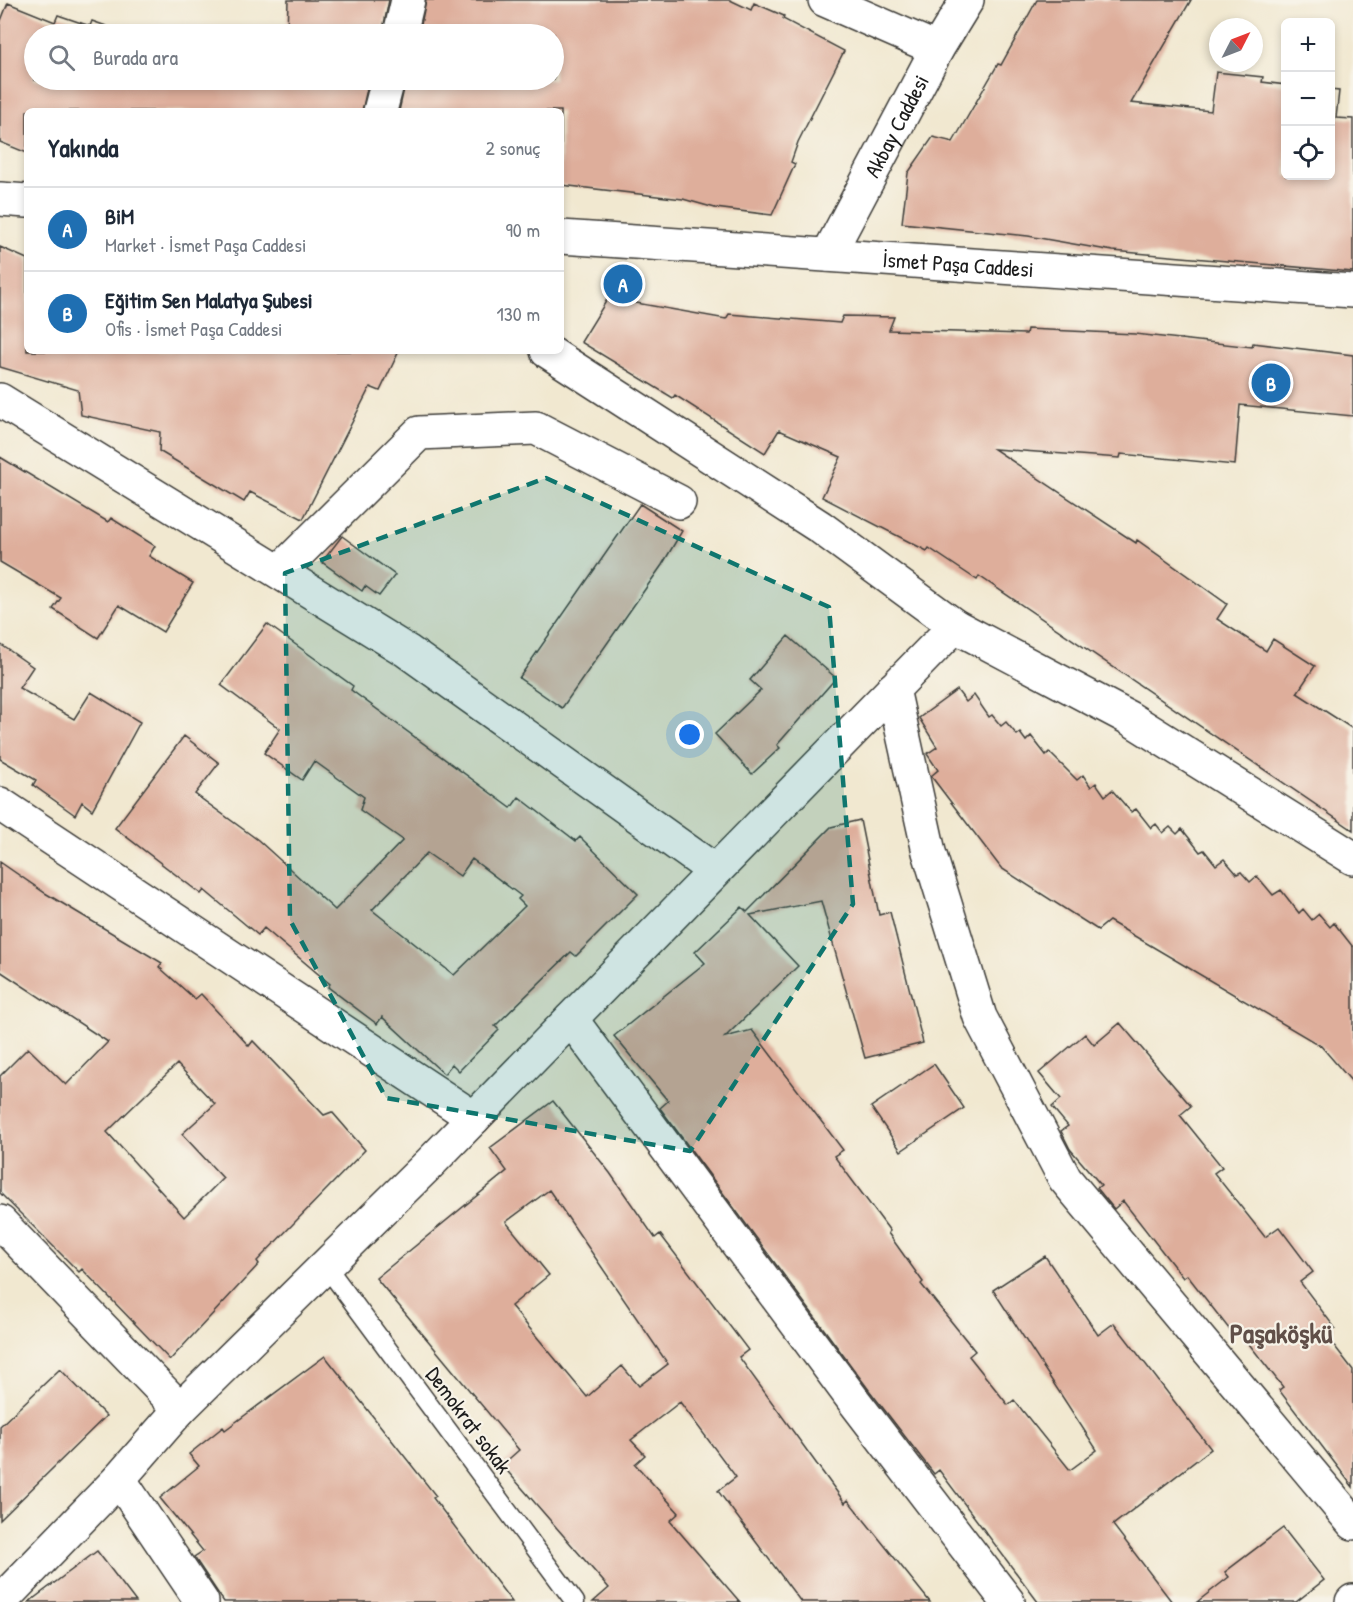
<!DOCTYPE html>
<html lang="tr">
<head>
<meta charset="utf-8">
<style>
	:root { --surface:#fff; --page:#f6f6f7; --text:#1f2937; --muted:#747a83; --line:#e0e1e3; --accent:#1f6fb2 }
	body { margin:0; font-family:"Patrick Hand",sans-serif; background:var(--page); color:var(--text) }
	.controls { position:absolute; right:18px; top:18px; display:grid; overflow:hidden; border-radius:9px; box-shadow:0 3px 9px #0003 }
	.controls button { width:54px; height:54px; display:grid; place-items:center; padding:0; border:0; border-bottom:2px solid var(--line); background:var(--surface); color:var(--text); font:30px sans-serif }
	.compass { position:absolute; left:1209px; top:18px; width:54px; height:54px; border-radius:50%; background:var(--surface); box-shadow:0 3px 9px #0003; rotate:48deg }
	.you { position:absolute; left:690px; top:735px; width:21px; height:21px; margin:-15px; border:4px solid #fff; border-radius:50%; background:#1a73e8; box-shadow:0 0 0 9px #1a73e833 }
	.badge { display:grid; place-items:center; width:39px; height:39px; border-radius:50%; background:var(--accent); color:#fff; font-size:20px; font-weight:700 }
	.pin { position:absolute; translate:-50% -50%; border:3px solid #fff; box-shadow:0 2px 6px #0006 }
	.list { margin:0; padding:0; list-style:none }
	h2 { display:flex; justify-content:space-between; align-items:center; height:78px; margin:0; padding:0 24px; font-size:26px }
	h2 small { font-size:20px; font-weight:400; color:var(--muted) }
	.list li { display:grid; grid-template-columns:39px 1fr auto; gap:18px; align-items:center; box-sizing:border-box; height:84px; padding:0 24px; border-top:2px solid var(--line) }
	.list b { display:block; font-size:22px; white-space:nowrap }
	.list p { margin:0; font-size:20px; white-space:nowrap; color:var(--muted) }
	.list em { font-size:20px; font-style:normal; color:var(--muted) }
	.icon { flex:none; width:33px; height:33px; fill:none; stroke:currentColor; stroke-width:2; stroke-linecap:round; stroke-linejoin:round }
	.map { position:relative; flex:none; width:1353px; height:1602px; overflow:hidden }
	.search { position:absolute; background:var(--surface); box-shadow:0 3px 9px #0003; left:24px; top:24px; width:540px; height:66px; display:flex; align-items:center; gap:15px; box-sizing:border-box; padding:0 21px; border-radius:33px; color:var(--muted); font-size:22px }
	.panel { position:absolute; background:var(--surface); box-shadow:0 3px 9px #0003; left:24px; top:108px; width:540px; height:246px; border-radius:9px }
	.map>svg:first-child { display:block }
</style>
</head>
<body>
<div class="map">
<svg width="1353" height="1602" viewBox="0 0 1353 1602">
	<rect width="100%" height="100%" fill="#f7f3e8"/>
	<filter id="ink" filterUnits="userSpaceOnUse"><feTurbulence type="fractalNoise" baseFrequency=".0167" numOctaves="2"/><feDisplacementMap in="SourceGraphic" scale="12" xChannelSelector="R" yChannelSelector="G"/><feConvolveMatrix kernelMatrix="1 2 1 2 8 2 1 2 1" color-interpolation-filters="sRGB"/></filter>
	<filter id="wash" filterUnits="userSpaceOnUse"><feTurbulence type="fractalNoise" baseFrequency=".008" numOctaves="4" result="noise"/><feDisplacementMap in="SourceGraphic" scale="24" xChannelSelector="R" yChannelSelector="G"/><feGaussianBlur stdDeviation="1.35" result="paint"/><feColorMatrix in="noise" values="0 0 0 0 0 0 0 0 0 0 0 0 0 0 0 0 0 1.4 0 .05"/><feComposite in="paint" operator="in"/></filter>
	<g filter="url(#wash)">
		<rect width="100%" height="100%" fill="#f1e8d0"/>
		<g id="blocks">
			<!-- building -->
			<path fill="#deae9b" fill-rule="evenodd" d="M 288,0 L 389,0 L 382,34 L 287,34 Z
				M 426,0 L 730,0 L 751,10 L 754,3 L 784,16 L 783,19 L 844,51 L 798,142 L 791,162 L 795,164 L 772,215 L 715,208 L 683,199 L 561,185 L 561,111 L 399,111 L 406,80 L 554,80 L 554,34 L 419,34 Z
				M 1037,0 L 1191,0 L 1131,103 L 1211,111 L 1216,72 L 1263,77 L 1262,82 L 1286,85 L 1286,176 L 1330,176 L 1330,90 L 1339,91 L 1336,118 L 1353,119 L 1353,272 L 1113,251 L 1028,236 L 902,223 L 908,173 L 933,137 L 953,142 L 998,64 L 1001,65 Z
				M 8,3 L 55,22 L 58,15 L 90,26 L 92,21 L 129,34 L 34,34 L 34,80 L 369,80 L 362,111 L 27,111 L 27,153 L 0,142 L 0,23 Z
				M 155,26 L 271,34 L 154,34 Z
				M 0,247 L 27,259 L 27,351 L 399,351 L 380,391 L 370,387 L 303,519 L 250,492 L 244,502 L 159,451 L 160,432 L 81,415 L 78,390 L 0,367 Z
				M 608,298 L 726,319 L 729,314 L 840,323 L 843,316 L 894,317 L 889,330 L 1026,334 L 1027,329 L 1135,334 L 1252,347 L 1253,343 L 1353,355 L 1353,416 L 1240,405 L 1235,465 L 1121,454 L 1120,458 L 994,449 L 1136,543 L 1137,540 L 1227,604 L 1217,619 L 1266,651 L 1273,639 L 1315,666 L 1297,693 L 1353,729 L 1353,830 L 979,576 L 977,580 L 929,548 L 927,551 L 822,497 L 841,457 L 779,430 L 765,453 L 675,395 L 673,398 L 581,342 Z
				M 0,457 L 108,522 L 111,518 L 155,546 L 149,556 L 193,583 L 163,632 L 119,605 L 98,638 L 53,609 L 61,598 L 0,562 Z
				M 640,504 L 682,531 L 662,565 L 562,708 L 519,678 Z
				M 342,536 L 395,575 L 379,596 L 365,586 L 362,591 L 322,562 Z
				M 267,624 L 353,686 L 351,690 L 511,808 L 519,797 L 576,841 L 580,837 L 638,894 L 576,956 L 571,952 L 495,1026 L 499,1030 L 459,1071 L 452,1064 L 444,1074 L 382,1017 L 377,1024 L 328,987 L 330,984 L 264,928 L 258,935 L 204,890 L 201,894 L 115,828 L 184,736 L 219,763 L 195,794 L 258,840 L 335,910 L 403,840 L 360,810 L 364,797 L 314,761 L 302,780 L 264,753 L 280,729 L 221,685 ZM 427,853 L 460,876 L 472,859 L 521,896 L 518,899 L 525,906 L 454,975 L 372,910 Z
				M 788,636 L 836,678 L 777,745 L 780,748 L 752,774 L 715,734 L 761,690 L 750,680 Z
				M 0,644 L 33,667 L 19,688 L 74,719 L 91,692 L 140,722 L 92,810 L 82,802 L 75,815 L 33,785 L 36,780 L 0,759 Z
				M 957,690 L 966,702 L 974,695 L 989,717 L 992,715 L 1001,726 L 1006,722 L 1017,735 L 1020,733 L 1026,741 L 1031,736 L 1046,755 L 1049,752 L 1077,780 L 1083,775 L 1091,787 L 1096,783 L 1105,796 L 1112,790 L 1131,812 L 1136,809 L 1151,828 L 1156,824 L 1163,833 L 1170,827 L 1177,834 L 1182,829 L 1200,852 L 1204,850 L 1216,865 L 1224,859 L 1237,874 L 1241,872 L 1250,882 L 1257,876 L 1273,895 L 1281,890 L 1299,913 L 1303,909 L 1312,920 L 1319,914 L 1330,927 L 1334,923 L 1353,947 L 1353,1083 L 1321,1046 L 1109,921 L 1098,930 L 1001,868 L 931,776 L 938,770 L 927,754 L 937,747 L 919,718 Z
				M 860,820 L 879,915 L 890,912 L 923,1043 L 865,1058 L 821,901 L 750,915 L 798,966 L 725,1037 L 752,1030 L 843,1150 L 834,1156 L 890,1231 L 888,1233 L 923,1282 L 921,1284 L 975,1351 L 969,1356 L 1008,1405 L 1014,1400 L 1070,1470 L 1097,1450 L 993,1290 L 1045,1256 L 1098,1335 L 1114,1323 L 1211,1449 L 1113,1525 L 1172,1602 L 1038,1602 L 939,1470 L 934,1474 L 869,1390 L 660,1108 L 668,1101 L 614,1036 L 705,963 L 695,952 L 742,907 L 747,912 L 831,827 Z
				M 0,862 L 45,893 L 162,963 L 159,967 L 195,999 L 201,994 L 249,1046 L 253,1041 L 324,1115 L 332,1112 L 365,1150 L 257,1261 L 259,1264 L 170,1360 L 82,1269 L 79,1272 L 0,1193 L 0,1076 L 28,1048 L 66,1085 L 108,1042 L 0,971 ZM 177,1064 L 215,1104 L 182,1134 L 223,1178 L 184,1217 L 107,1132 Z
				M 1120,1023 L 1191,1106 L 1180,1115 L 1222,1167 L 1214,1173 L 1265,1237 L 1279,1227 L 1313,1272 L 1300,1282 L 1335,1328 L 1326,1335 L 1353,1370 L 1353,1487 L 1279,1390 L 1283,1387 L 1238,1330 L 1233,1334 L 1187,1275 L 1183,1278 L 1123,1201 L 1114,1209 L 1097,1188 L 1101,1185 L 1070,1149 L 1061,1131 L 1068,1126 L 1052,1107 L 1061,1099 L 1039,1073 L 1085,1034 L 1094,1045 Z
				M 934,1064 L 964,1108 L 901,1151 L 871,1107 Z
				M 553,1101 L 610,1173 L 655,1238 L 660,1234 L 748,1350 L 739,1357 L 845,1503 L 848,1500 L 930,1602 L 801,1602 L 718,1491 L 736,1477 L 680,1402 L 631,1440 L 645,1455 L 635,1464 L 679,1513 L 670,1521 L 740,1602 L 593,1602 L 609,1588 L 502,1465 L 519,1450 L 376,1278 L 507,1171 L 490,1148 ZM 549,1190 L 668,1364 L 639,1386 L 622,1366 L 587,1397 L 511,1306 L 549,1275 L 506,1222 Z
				M 325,1356 L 436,1496 L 433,1498 L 512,1602 L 224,1602 L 194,1557 L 203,1551 L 160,1498 L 199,1466 L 189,1454 L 223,1427 L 225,1430 Z
				M 60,1369 L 106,1416 L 0,1520 L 0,1426 Z
				M 1283,1528 L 1324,1580 L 1296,1602 L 1197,1602 L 1229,1577 L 1225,1572 Z
				M 97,1551 L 136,1602 L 29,1602 Z"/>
		</g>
	</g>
	<g filter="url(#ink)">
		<use href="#blocks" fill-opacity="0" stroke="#3c3b37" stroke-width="1.5"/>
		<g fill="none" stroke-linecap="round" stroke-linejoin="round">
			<!-- service casing -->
			<g stroke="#3c3b37" stroke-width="21">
				<path id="service" d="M 326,1266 L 575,1602"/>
			</g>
			<!-- minor casing -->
			<g stroke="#3c3b37" stroke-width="36">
				<path id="minor" d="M 825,0 L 937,49
					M 400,34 L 408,0
					M 380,111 L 388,80
					M 0,400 L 407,651 L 715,871
					M 279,572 L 419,433 L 536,428 L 679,502
					M 893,689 L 929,852 L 980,1017 L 1065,1179 L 1353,1523
					M 0,804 L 474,1118
					M 571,1019 L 854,1401 L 1008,1602
					M 0,1222 L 180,1409
					M 119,1479 L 202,1602
					M 1352,1602 L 1353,1601"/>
			</g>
			<!-- tertiary casing -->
			<g stroke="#3c3b37" stroke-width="36">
				<g id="tertiary">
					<path id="s1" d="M 828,255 L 937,49 L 967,0"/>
					<path d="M 547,351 L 820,527 L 955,626 L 1129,718 L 1353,858"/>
					<path d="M 0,1602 L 119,1479 L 180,1409 L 430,1163 L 955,626"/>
				</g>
			</g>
			<!-- secondary casing -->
			<g stroke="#3c3b37" stroke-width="36">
				<g id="secondary">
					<path d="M 0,199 L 27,201"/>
					<path id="s2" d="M 561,237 L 1353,291"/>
				</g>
			</g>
			<!-- service -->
			<use href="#service" stroke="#fff" stroke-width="18"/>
			<!-- minor -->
			<use href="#minor" stroke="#fff" stroke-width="33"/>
			<!-- tertiary -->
			<use href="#tertiary" stroke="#fff" stroke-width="33"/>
			<!-- secondary -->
			<use href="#secondary" stroke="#fff" stroke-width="33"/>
		</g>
	</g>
	<!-- marked area -->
	<path fill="#0f766e" fill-opacity="0.2" stroke="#0f766e" stroke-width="4.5" stroke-dasharray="12 8" stroke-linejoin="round" d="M 546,478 L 829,607 L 853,904 L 690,1151 L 386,1098 L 290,920 L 285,573 Z"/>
	<g text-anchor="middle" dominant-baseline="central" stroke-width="4.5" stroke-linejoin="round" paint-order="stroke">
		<!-- street labels -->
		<g font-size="22" fill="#1c1c1c" stroke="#f7f3e8">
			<text stroke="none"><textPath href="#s1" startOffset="146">Akbay Caddesi</textPath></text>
			<text stroke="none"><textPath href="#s2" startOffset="398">İsmet Paşa Caddesi</textPath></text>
			<text transform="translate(469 1420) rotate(53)">Demokrat sokak</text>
		</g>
		<!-- district labels -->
		<g font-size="28" font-weight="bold" fill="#604f48" stroke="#f7f3e8">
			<text x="1281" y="1333">Paşaköşkü</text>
		</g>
	</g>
</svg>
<div class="controls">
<button>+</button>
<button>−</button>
<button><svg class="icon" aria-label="locate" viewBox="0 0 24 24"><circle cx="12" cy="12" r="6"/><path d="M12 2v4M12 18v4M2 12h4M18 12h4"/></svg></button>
</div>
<svg class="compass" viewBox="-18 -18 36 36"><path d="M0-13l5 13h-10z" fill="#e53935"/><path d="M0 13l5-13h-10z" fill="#747a83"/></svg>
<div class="you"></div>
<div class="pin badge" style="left:623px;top:284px">A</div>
<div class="pin badge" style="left:1271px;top:383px">B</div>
<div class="search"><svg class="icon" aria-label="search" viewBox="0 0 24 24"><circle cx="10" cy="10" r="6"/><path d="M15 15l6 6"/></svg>Burada ara</div>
<section class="panel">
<h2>Yakında<small>2 sonuç</small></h2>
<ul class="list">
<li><span class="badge">A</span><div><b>BiM</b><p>Market · İsmet Paşa Caddesi</p></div><em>90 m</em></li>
<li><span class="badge">B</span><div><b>Eğitim Sen Malatya Şubesi</b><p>Ofis · İsmet Paşa Caddesi</p></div><em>130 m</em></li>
</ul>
</section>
</div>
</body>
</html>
